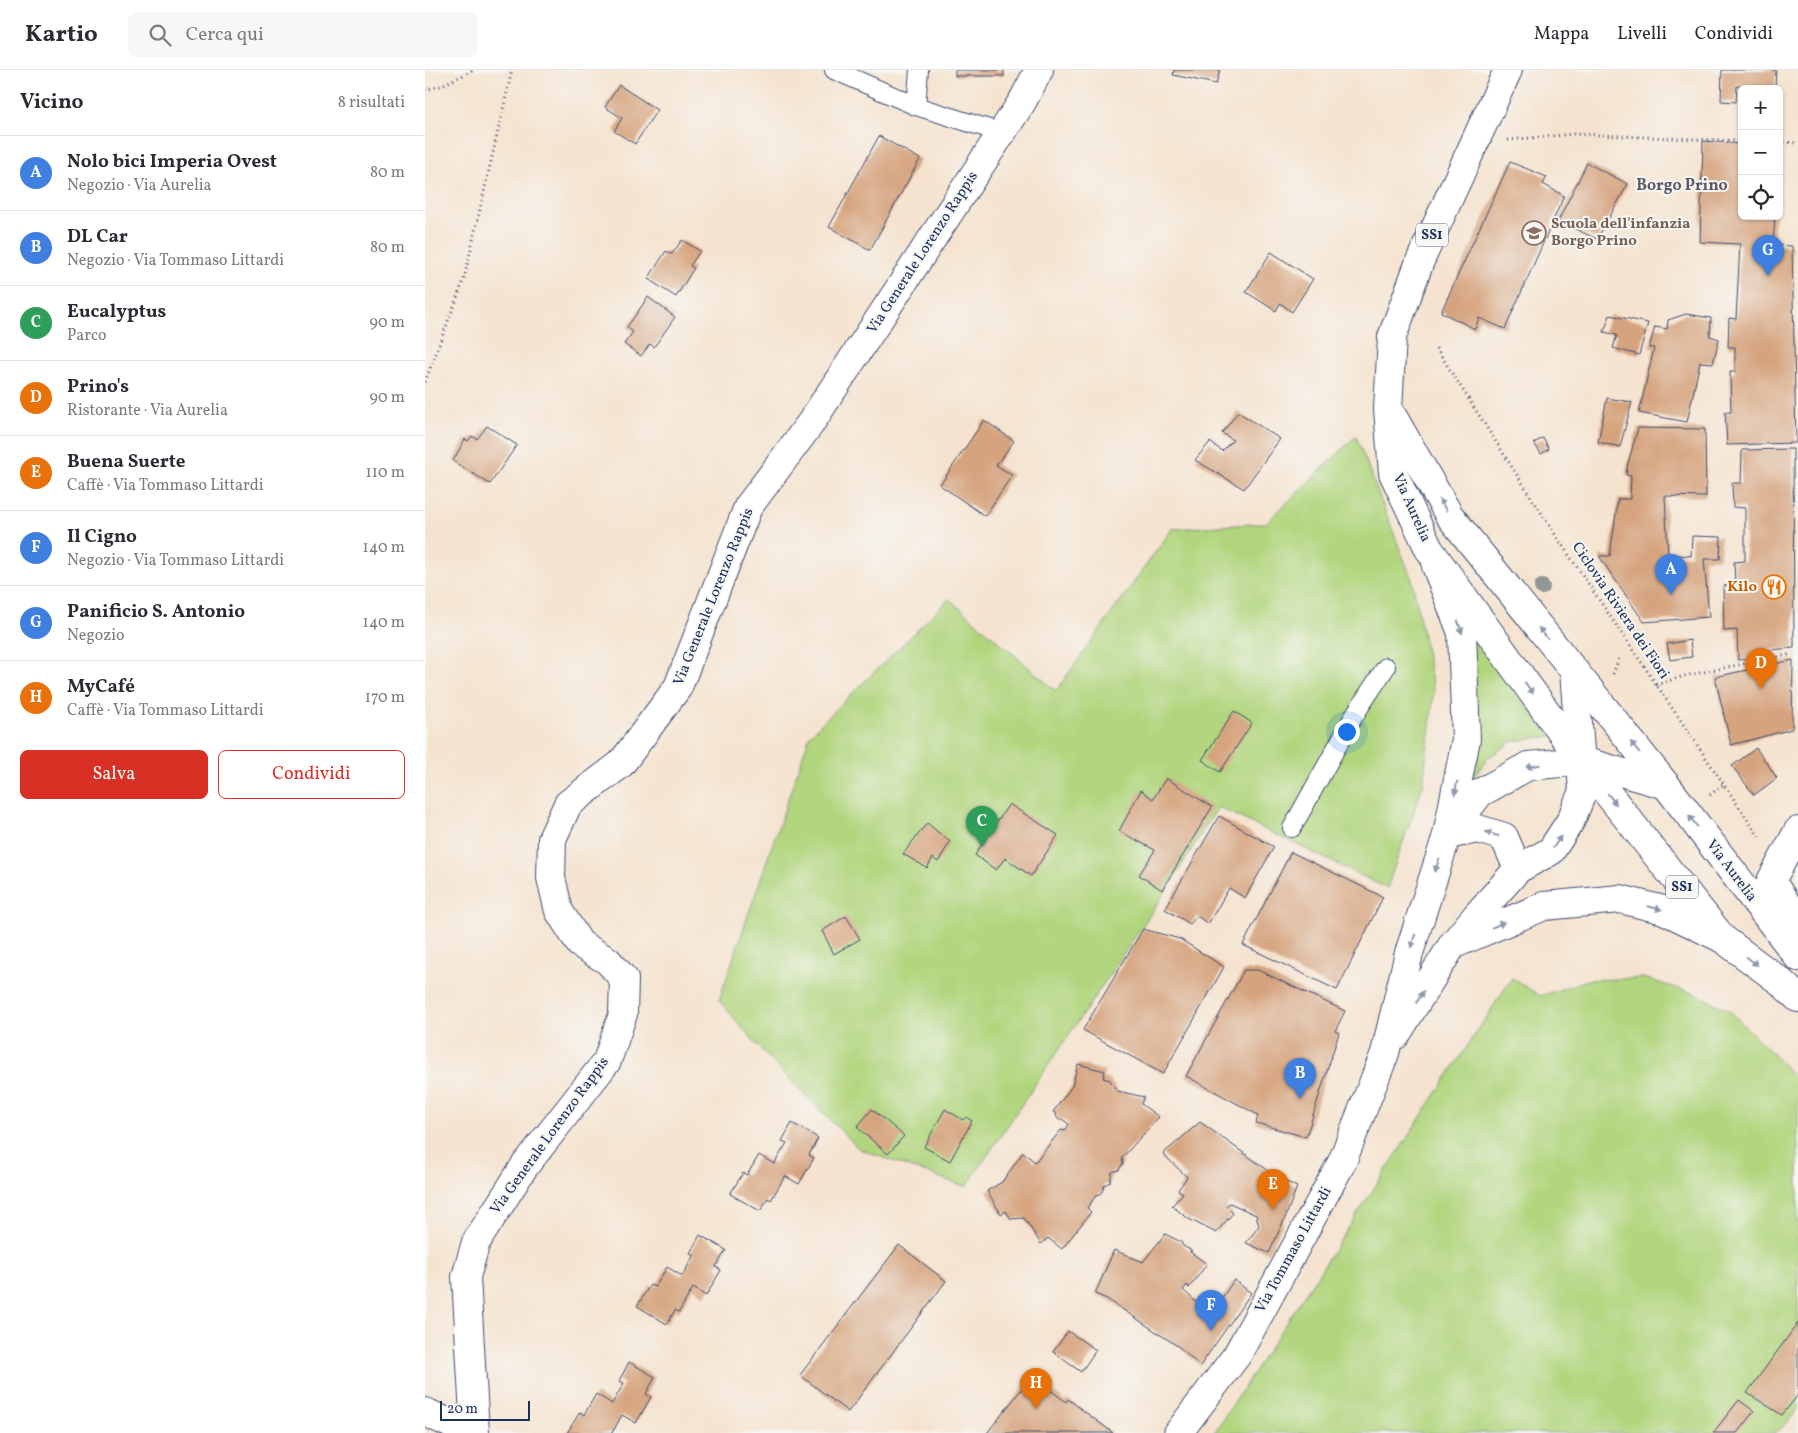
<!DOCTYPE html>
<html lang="it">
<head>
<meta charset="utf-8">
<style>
	:root { --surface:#fff; --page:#f7f7f7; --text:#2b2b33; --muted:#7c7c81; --line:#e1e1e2; --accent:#d93025 }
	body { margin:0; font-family:Vollkorn,serif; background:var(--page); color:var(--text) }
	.controls { position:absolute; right:15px; top:15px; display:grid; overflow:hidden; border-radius:8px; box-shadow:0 1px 4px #0004 }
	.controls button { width:45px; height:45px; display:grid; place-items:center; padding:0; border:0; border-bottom:1px solid var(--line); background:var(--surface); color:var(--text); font:25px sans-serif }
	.scale { position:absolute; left:15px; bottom:12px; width:90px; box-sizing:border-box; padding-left:5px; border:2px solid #1b2f5e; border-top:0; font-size:14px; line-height:18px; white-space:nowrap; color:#1b2f5e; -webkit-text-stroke:4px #f6f6f2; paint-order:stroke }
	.you { position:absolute; left:921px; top:661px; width:18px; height:18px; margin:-12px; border:4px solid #fff; border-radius:50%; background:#1a73e8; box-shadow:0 0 0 8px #1a73e833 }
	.badge { display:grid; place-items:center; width:32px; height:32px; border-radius:50%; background:var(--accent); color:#fff; font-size:16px; font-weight:700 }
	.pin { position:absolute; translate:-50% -41px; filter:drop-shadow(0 1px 2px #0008) }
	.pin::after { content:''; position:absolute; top:26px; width:18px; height:15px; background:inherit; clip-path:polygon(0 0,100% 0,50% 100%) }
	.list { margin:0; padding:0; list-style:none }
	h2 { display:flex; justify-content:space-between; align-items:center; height:65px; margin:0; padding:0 20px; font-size:21px }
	h2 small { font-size:16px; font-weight:400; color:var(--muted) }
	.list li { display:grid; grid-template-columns:32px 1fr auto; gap:15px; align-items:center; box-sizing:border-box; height:75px; padding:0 20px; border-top:1px solid var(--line) }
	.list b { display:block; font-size:19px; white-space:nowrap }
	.list p { margin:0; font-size:16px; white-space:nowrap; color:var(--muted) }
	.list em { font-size:16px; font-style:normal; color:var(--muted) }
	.actions { display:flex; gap:10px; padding:15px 20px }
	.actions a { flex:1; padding:11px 0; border:1px solid var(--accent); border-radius:8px; text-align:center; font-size:18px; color:var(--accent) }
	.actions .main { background:var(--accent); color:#fff }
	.icon { flex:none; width:28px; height:28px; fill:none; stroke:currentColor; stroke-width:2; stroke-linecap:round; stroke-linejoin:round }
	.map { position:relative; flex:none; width:1373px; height:1363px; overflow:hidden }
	header { display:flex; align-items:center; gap:30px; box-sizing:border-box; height:70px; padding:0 25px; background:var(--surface); border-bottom:1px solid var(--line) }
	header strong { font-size:24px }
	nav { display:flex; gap:28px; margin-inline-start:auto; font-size:18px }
	.search { width:350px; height:45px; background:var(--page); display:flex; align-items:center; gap:12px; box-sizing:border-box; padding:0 18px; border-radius:8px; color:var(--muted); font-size:19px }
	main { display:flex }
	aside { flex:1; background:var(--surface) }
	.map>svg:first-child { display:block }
</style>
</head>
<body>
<header>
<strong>Kartio</strong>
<div class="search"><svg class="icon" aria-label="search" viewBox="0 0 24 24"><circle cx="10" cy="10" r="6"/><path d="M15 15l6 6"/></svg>Cerca qui</div>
<nav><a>Mappa</a><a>Livelli</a><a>Condividi</a></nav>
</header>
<main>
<aside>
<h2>Vicino<small>8 risultati</small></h2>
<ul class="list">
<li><span class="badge" style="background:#3f7fe0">A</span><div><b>Nolo bici Imperia Ovest</b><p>Negozio · Via Aurelia</p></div><em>80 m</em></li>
<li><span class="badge" style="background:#3f7fe0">B</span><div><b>DL Car</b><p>Negozio · Via Tommaso Littardi</p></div><em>80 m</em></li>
<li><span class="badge" style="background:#2e9e5b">C</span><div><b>Eucalyptus</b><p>Parco</p></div><em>90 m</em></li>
<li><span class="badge" style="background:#e8710a">D</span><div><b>Prino's</b><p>Ristorante · Via Aurelia</p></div><em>90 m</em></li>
<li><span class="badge" style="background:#e8710a">E</span><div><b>Buena Suerte</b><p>Caffè · Via Tommaso Littardi</p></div><em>110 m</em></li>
<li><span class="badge" style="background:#3f7fe0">F</span><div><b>Il Cigno</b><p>Negozio · Via Tommaso Littardi</p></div><em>140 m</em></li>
<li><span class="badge" style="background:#3f7fe0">G</span><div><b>Panificio S. Antonio</b><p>Negozio</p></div><em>140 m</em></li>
<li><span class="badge" style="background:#e8710a">H</span><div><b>MyCafé</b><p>Caffè · Via Tommaso Littardi</p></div><em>170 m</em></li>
</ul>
<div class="actions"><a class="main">Salva</a><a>Condividi</a></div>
</aside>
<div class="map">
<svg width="1373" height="1363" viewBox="0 0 1373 1363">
	<rect width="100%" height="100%" fill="#f6f6f2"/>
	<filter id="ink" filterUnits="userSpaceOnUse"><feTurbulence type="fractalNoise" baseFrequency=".02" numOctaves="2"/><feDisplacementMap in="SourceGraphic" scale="10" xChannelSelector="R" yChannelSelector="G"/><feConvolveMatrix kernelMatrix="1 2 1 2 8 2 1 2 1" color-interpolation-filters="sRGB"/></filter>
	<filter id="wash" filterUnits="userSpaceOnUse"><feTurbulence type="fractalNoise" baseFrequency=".0096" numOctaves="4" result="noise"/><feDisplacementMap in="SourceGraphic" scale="20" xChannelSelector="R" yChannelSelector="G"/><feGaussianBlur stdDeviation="1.12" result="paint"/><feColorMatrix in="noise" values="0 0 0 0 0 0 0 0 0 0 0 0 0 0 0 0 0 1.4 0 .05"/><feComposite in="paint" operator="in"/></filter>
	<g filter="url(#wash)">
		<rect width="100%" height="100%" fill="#f5e3cf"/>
		<!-- green -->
		<path fill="#b1d57d" stroke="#66826e" d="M 931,366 L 987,510 L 1009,622 L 998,715 L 962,818 L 793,737 L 733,833 L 541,1117 L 434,1079 L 340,984 L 294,930 L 385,665 L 524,529 L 631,621 L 747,459 L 841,453 Z
			M 1040,557 L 1126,666 L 1088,671 L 1064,687 L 1043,714 Z
			M 1087,908 L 1115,926 L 1163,910 L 1218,908 L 1271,924 L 1305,941 L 1357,993 L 1373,1014 L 1373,1340 L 1359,1356 L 1350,1363 L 789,1363 Z"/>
		<g id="blocks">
			<!-- building -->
			<path fill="#d5a37d" d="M 530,0 L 579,0 L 579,6 L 530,6 Z
				M 749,0 L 795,0 L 791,14 L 748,5 Z
				M 1297,0 L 1351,0 L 1350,19 L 1319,19 L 1320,16 L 1312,16 L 1311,32 L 1296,31 Z
				M 194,15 L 232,40 L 210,74 L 189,61 L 197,48 L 180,37 Z
				M 454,66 L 495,89 L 445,180 L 404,157 Z
				M 1278,71 L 1317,74 L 1317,146 L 1350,146 L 1348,175 L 1367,176 L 1371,373 L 1302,375 L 1300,342 L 1306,342 L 1305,302 L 1310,302 L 1310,277 L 1303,277 L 1304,248 L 1311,249 L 1315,174 L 1275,172 Z
				M 1085,92 L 1122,107 L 1118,114 L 1139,126 L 1080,259 L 1054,248 L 1050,259 L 1016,242 Z
				M 1162,93 L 1203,114 L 1172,169 L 1133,151 Z
				M 257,170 L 275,181 L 265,196 L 269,198 L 251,227 L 223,209 L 241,181 L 247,184 Z
				M 846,182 L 888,209 L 867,242 L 855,233 L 851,241 L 821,222 Z
				M 223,227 L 250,247 L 229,277 L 225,274 L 216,286 L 199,274 L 208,262 L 202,257 Z
				M 1261,244 L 1286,248 L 1285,266 L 1294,269 L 1288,293 L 1275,292 L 1262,352 L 1214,343 L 1229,278 L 1224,278 L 1230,257 L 1242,259 L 1243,250 Z
				M 1185,245 L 1223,253 L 1214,285 L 1188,278 L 1192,265 L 1179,262 Z
				M 1182,328 L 1207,332 L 1195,377 L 1173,372 Z
				M 813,342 L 855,369 L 819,419 L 770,390 L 785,372 L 797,381 L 808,370 L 797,363 Z
				M 559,350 L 589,371 L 571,395 L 587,405 L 560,446 L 515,415 Z
				M 62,356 L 92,375 L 65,414 L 28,391 L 40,369 L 43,371 L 47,366 L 52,369 Z
				M 1213,358 L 1280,359 L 1281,427 L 1240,426 L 1243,484 L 1266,486 L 1267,466 L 1296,467 L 1295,489 L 1279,489 L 1284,547 L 1219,552 L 1174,486 L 1185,486 L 1193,429 L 1205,429 L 1206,406 L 1201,405 L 1203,393 Z
				M 1118,368 L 1124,379 L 1116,384 L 1109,373 Z
				M 1368,379 L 1369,578 L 1343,580 L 1343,588 L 1313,590 L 1312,560 L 1299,561 L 1298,516 L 1310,515 L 1309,492 L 1320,491 L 1320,438 L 1308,437 L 1307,413 L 1316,413 L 1317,380 Z
				M 1265,570 L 1267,587 L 1245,590 L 1242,574 Z
				M 1368,590 L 1367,659 L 1306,675 L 1290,607 Z
				M 809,641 L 827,653 L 795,702 L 777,690 Z
				M 1331,678 L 1352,708 L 1329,725 L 1307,696 Z
				M 741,708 L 787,737 L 737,820 L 714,805 L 730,780 L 694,761 L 716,720 L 728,729 Z
				M 584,734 L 633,765 L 606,806 L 580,788 L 571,800 L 550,785 Z
				M 794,746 L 849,777 L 820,828 L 804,818 L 783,854 L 772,846 L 765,854 L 740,839 Z
				M 502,753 L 525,772 L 513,792 L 508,788 L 502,798 L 478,784 Z
				M 866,782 L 958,827 L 912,920 L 818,875 Z
				M 421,846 L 435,869 L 409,884 L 397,861 Z
				M 718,859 L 755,869 L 799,897 L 738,1004 L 658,960 Z
				M 819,900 L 833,900 L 920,941 L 910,961 L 914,963 L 881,1067 L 831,1053 L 833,1045 L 761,1006 Z
				M 653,994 L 680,1001 L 678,1008 L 685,1010 L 692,1021 L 719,1027 L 716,1034 L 734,1047 L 697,1088 L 698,1093 L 694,1100 L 687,1102 L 685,1112 L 679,1115 L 677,1122 L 670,1127 L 662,1138 L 666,1142 L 637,1179 L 623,1168 L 616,1174 L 599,1148 L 586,1149 L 581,1141 L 576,1144 L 562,1121 L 577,1112 L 598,1082 L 610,1092 L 636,1060 L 640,1061 L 644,1054 L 637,1049 L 635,1051 L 631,1046 L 632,1044 L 628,1042 L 647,1016 Z
				M 447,1039 L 479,1066 L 463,1084 L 432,1057 Z
				M 520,1039 L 538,1050 L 541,1047 L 547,1051 L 525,1091 L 499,1077 Z
				M 775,1052 L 854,1108 L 872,1117 L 860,1148 L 844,1183 L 821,1173 L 834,1156 L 831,1145 L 805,1133 L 801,1136 L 808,1143 L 791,1163 L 764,1149 L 747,1136 L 758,1123 L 753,1120 L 762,1107 L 738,1084 Z
				M 367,1053 L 393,1068 L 384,1085 L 389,1088 L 374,1114 L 360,1106 L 346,1130 L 343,1128 L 335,1141 L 305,1124 L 318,1103 L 322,1105 L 334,1085 L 349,1094 L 362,1073 L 357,1071 Z
				M 740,1164 L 756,1172 L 758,1176 L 767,1181 L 765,1182 L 782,1194 L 764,1218 L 762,1215 L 758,1220 L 781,1241 L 786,1244 L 809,1210 L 826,1223 L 775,1296 L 754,1277 L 682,1229 L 670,1224 L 689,1180 L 718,1192 Z
				M 275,1165 L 301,1180 L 291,1197 L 296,1200 L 281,1226 L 268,1218 L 254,1242 L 250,1240 L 242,1254 L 212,1236 L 225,1215 L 230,1217 L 242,1197 L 257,1206 L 269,1185 L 265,1183 Z
				M 474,1175 L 521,1211 L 423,1342 L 375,1305 Z
				M 1373,1253 L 1373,1325 L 1357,1345 L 1322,1323 Z
				M 643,1261 L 671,1280 L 656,1302 L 628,1282 Z
				M 204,1292 L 230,1307 L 221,1324 L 226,1327 L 211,1353 L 197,1345 L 187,1363 L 142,1363 L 155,1342 L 159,1345 L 171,1324 L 187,1334 L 199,1313 L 194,1311 Z
				M 607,1306 L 641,1332 L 643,1329 L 688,1363 L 562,1363 Z
				M 1314,1330 L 1329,1341 L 1312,1363 L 1288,1363 Z"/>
		</g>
	</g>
	<g filter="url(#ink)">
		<use href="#blocks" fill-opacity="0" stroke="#3c4a6f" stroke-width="1"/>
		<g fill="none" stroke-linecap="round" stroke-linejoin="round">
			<!-- service casing -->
			<g stroke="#3c4a6f" stroke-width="20">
				<path id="service" d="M 409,0 L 491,36 L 577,63
					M 491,36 L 494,0
					M 867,758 L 930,644 L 961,597"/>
			</g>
			<!-- minor casing -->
			<g stroke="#3c4a6f" stroke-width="30">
				<path id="minor" d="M 1373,761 L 1346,811 L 1373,851
					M 0,1342 L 24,1353 L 40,1363
					M 50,1363 L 41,1207 L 51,1172 L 99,1097 L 182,991 L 198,944 L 199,909 L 183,891 L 155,874 L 134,841 L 126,808 L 127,769 L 143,734 L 196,694 L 253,617 L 323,437 L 385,354 L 597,32 L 614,0"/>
			</g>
			<!-- secondary casing -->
			<g stroke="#3c4a6f" stroke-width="30">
				<path id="secondary" d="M 1024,762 L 1055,723 L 1103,696 L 1157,691 L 1241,715
					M 1022,765 L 1053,759 L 1079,767 L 1093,799
					M 1032,873 L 1119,836 L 1195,829 L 1239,840 L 1298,869
					M 971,965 L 1028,874 L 1052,845 L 1093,799 L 1126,781 L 1146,750 L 1158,721 L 1149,601
					M 753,1363 L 812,1285 L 917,1092 L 960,983 L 984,883 L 1022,765 L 1041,669 L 1037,563 L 1011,496"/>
			</g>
			<!-- primary casing -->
			<g stroke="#3c4a6f" stroke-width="30">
				<path id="primary" d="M 1083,0 L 995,191 L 967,267 L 963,339 L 968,403 L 1004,479 L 1157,691 L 1298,869 L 1356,912 L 1373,928
					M 968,347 L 1024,445 L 1241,715 L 1373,887"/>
			</g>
			<!-- path -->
			<path stroke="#3c4a6f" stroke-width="3" stroke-dasharray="1 4" stroke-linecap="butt" d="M 0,20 L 15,16 L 49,0
				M 1083,70 L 1149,64 L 1317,71
				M 1354,72 L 1373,73
				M 1011,278 L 1133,469 L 1335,768
				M 0,312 L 39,209 L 87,0
				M 1188,604 L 1195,586
				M 1231,615 L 1259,606 L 1367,584
				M 1285,725 L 1299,714"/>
			<!-- service -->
			<use href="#service" stroke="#fff" stroke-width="18"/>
			<!-- minor -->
			<use href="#minor" stroke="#fff" stroke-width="28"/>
			<!-- secondary -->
			<use href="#secondary" stroke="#fff" stroke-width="28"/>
			<!-- primary -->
			<use href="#primary" stroke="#fff" stroke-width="28"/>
		</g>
		<!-- trees -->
		<circle fill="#919795" cx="1117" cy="517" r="8"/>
		<!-- one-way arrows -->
		<defs><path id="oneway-solid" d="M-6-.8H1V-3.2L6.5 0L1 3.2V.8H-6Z" transform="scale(1.25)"/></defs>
		<g fill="#8d97ae">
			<use href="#oneway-solid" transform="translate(1018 435) rotate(-120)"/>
			<use href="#oneway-solid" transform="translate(1035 557) rotate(71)"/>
			<use href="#oneway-solid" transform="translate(1118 563) rotate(-129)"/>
			<use href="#oneway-solid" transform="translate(1104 618) rotate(54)"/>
			<use href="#oneway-solid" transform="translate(1210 677) rotate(-129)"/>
			<use href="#oneway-solid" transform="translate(1108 696) rotate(170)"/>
			<use href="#oneway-solid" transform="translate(1031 718) rotate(101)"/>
			<use href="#oneway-solid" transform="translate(1187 729) rotate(52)"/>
			<use href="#oneway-solid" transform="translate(1268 751) rotate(-127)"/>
			<use href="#oneway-solid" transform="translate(1067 764) rotate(-162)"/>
			<use href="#oneway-solid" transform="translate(1132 772) rotate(-57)"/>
			<use href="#oneway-solid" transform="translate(1012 795) rotate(108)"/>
			<use href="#oneway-solid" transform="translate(1230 838) rotate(14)"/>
			<use href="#oneway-solid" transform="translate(1073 855) rotate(-23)"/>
			<use href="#oneway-solid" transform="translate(988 871) rotate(108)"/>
			<use href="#oneway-solid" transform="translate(1327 891) rotate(37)"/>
			<use href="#oneway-solid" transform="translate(995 927) rotate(-58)"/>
		</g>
	</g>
	<!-- icons -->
	<defs>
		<g id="school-ring" transform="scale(1.25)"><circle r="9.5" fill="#f6f6f2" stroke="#8d6e63" stroke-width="1.5"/><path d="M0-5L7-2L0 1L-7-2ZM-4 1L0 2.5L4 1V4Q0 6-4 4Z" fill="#8d6e63"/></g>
		<g id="restaurant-ring" transform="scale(1.25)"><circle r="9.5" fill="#f6f6f2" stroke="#e8710a" stroke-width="1.5"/><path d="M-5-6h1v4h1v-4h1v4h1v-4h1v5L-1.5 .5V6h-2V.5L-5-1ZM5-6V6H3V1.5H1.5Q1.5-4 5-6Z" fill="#e8710a"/></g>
	</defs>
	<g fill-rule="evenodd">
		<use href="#school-ring" x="1109" y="163"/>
		<use href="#restaurant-ring" x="1349" y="517"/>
	</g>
	<g text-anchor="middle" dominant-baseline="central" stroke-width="4" stroke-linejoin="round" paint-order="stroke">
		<!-- shield labels -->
		<g fill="#f6f6f2" stroke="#5d6b8a" stroke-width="1">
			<rect x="991" y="153.5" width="32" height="23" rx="4"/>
			<rect x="1241" y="805.5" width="32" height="23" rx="4"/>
		</g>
		<g font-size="14" font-weight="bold" fill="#1b2f5e">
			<text x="1007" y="165">SS1</text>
			<text x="1257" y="817">SS1</text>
		</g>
		<!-- education labels -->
		<g font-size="15" font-weight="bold" fill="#785e54" stroke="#f6f6f2" text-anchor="start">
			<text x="1126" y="154">Scuola dell'infanzia<tspan x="1126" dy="17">Borgo Prino</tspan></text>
		</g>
		<!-- street labels -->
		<g font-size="15" fill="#1b2f5e" stroke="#f6f6f2">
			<text transform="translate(498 183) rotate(-57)">Via Generale Lorenzo Rappis</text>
			<text transform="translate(986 438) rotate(66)">Via Aurelia</text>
			<text transform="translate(289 527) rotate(-68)">Via Generale Lorenzo Rappis</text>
			<text transform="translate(1195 541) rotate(56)">Ciclovia Riviera dei Fiori</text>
			<text transform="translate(1306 801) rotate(53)">Via Aurelia</text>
			<text transform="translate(125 1066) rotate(-54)">Via Generale Lorenzo Rappis</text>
			<text transform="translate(869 1180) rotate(-61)">Via Tommaso Littardi</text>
		</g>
		<!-- food labels -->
		<g font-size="15" font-weight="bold" fill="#c56008" stroke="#f6f6f2" text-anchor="end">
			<text x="1332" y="517">Kilo</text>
		</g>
		<!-- neighbourhood labels -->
		<g font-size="16" font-weight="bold" fill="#5c5869" stroke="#f6f6f2">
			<text x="1257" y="116">Borgo Prino</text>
		</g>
	</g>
</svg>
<div class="controls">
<button>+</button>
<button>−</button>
<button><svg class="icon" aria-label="locate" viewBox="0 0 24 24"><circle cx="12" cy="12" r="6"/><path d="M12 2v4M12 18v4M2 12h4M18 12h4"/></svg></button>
</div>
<div class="scale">20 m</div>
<div class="you"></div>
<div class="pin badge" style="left:1246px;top:525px;background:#3f7fe0">A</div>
<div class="pin badge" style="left:875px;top:1029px;background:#3f7fe0">B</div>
<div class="pin badge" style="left:557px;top:777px;background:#2e9e5b">C</div>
<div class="pin badge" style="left:1336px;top:619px;background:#e8710a">D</div>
<div class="pin badge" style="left:848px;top:1140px;background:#e8710a">E</div>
<div class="pin badge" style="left:786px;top:1261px;background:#3f7fe0">F</div>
<div class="pin badge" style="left:1343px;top:206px;background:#3f7fe0">G</div>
<div class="pin badge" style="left:611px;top:1339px;background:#e8710a">H</div>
</div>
</main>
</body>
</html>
